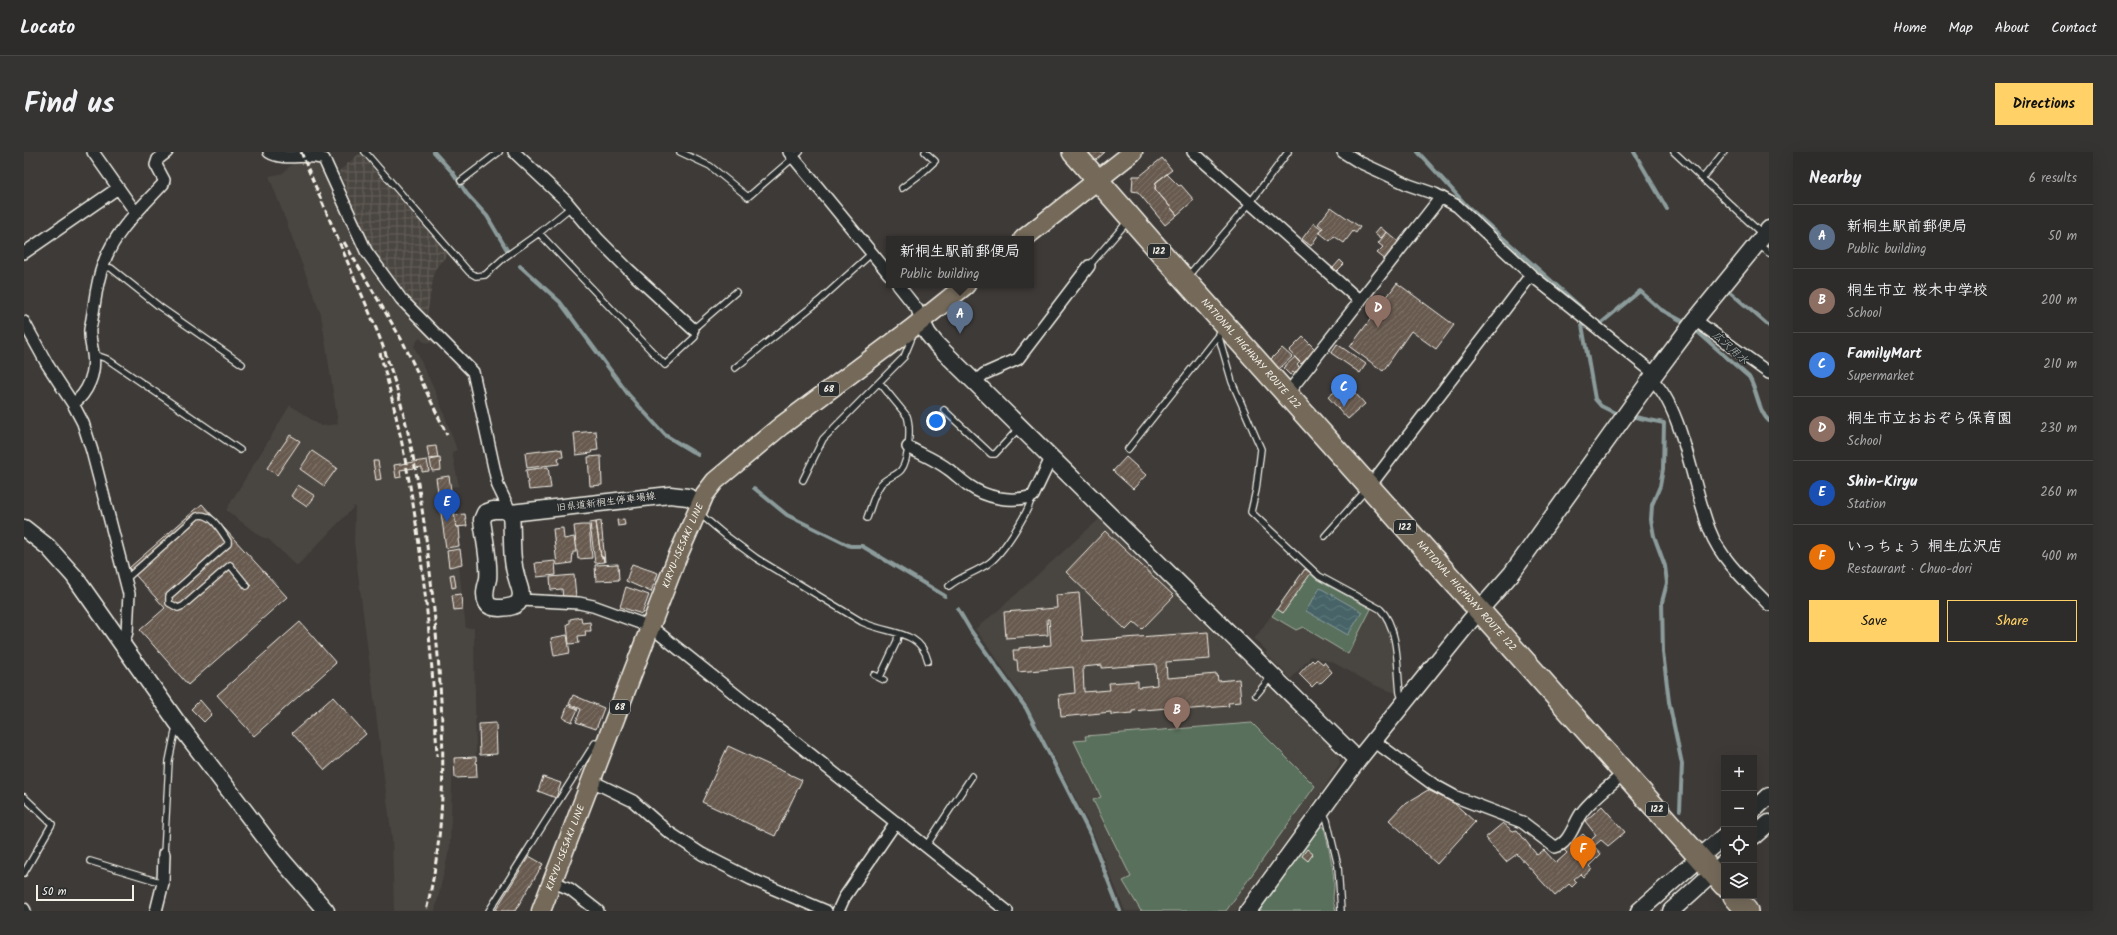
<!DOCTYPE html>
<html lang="en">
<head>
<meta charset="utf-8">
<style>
	:root { --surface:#2e2c2a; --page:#363432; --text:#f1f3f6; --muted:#a7a7a8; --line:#494847; --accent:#ffd166 }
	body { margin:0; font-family:Kalam,"Klee One",sans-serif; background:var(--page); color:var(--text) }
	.controls { position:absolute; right:12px; bottom:12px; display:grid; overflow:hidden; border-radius:0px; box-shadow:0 4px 16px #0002 }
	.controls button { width:36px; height:36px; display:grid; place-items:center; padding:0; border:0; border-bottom:1px solid var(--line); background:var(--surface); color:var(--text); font:20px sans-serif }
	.scale { position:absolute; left:12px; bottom:10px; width:98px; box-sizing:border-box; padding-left:4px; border:2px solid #f4f1e8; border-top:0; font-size:11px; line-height:14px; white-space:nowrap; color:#f4f1e8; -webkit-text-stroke:3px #2a2d2e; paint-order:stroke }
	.you { position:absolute; left:912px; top:269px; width:14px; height:14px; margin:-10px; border:3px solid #fff; border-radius:50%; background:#1a73e8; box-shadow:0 0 0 6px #1a73e833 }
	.badge { display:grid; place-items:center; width:26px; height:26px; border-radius:50%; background:var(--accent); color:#fff; font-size:13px; font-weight:700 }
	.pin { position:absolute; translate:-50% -33px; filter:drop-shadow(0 1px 2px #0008) }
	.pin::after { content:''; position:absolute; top:21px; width:14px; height:12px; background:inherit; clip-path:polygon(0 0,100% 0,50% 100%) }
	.popup { position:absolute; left:862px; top:84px; width:148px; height:52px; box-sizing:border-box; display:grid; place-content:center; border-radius:0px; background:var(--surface); filter:drop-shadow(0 1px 3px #0005); font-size:13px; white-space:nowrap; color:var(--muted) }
	.popup b { font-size:15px; color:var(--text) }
	.popup::after { content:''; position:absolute; left:50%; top:100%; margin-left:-8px; border:8px solid transparent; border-top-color:var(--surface) }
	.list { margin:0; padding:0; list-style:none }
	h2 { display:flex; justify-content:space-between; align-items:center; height:52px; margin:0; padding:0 16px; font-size:17px }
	h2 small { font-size:13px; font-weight:400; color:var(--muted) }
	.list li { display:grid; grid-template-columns:26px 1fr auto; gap:12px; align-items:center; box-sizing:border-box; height:64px; padding:0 16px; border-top:1px solid var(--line) }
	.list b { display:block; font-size:15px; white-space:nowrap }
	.list p { margin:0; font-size:13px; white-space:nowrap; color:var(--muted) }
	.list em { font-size:13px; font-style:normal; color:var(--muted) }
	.actions { display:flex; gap:8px; padding:12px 16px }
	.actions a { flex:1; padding:9px 0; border:1px solid var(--accent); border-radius:0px; text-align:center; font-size:14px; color:var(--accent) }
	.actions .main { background:var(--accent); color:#111 }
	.icon { flex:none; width:22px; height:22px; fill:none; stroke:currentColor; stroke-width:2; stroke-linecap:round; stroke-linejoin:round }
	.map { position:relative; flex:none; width:1745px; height:759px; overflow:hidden; border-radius:0px }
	header { display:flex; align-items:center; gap:24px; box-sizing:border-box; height:56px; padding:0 20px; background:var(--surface); border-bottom:1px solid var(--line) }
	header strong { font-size:19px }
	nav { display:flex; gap:22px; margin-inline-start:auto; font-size:14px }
	.intro { display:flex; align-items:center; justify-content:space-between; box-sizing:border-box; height:96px; padding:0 24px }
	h1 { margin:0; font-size:28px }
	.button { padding:10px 18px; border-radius:0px; background:var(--accent); color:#111; font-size:14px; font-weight:700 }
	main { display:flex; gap:24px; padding:0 24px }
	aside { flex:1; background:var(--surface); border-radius:0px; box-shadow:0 4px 16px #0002 }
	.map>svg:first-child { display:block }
</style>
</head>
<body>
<header>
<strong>Locato</strong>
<nav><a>Home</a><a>Map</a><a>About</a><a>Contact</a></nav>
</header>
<div class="intro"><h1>Find us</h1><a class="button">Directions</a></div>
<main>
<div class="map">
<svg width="1745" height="759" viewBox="0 0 1745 759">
	<defs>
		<pattern id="industrial-grid" width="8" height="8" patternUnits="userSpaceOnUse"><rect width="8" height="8" fill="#4a443f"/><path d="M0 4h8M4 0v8" fill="none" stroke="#655f5b"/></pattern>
		<pattern id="water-waves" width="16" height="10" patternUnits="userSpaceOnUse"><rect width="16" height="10" fill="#466467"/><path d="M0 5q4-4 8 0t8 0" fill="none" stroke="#617b7d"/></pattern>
		<pattern id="building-hatch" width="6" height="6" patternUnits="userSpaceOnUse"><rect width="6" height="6" fill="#685a4f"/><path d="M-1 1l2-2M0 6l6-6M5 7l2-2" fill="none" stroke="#7e7268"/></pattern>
	</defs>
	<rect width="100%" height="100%" fill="#3d3a38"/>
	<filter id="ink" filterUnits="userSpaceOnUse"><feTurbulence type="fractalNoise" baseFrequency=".025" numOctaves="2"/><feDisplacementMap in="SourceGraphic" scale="8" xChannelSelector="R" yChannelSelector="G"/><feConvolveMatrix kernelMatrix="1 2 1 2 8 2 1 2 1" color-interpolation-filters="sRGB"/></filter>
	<g filter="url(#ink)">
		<!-- built -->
		<path fill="#4a443f" d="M 290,9 L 298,17 L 335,99 L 344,115 L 369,149 L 412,192 L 400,190 L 395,186 L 390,194 L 416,250 L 433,298 L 428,300 L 435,334 L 426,335 L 432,375 L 435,375 L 436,387 L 434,387 L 438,412 L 435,414 L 442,476 L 450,476 L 452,604 L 429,605 L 426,695 L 411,759 L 370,759 L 368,687 L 330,391 L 331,354 L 273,414 L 244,387 L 237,385 L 202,358 L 266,253 L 297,274 L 314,272 L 297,163 L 245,24 L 259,21 L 270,10 Z
			M 1075,367 L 1314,602 L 1316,612 L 1298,639 L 1212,759 L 1101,759 L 1067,676 L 1003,553 L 969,501 L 951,477 L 978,455 Z
			M 1281,417 L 1292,427 L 1360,465 L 1364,474 L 1368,493 L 1374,542 L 1350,533 L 1308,510 L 1286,504 L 1285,507 L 1267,527 L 1241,501 L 1243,499 L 1230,487 Z"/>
		<!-- industrial -->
		<path fill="url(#industrial-grid)" d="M 336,1 L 424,102 L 411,117 L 403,163 L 382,142 L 347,96 L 315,19 Z"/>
		<!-- park -->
		<path fill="#586f5c" stroke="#a6b0a2" d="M 1281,417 L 1292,427 L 1347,457 L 1324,502 L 1279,475 L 1272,478 L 1248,464 Z
			M 1228,571 L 1291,634 L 1202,759 L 1117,759 L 1099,729 L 1107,725 L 1069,648 L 1077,645 L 1050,589 L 1062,588 L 1061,584 Z
			M 1297,673 L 1300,675 C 1304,693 1309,712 1310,731 C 1310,745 1307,744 1312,759 L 1235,759 Z"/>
		<!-- water -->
		<path fill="url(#water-waves)" stroke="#8c9c9b" d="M 1296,436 L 1338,460 L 1324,483 L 1282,459 Z"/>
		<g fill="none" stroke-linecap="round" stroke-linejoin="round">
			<!-- stream -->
			<path stroke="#8c9c9b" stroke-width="4" d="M 410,0 L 429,21 L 443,42 L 463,64 L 483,98
				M 1394,0 L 1443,54 L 1560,158 L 1561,161
				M 1610,0 L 1643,57
				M 496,114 L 536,150 L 604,242 L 641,283 L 674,303
				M 1707,141 L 1745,174
				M 1574,170 L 1576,172 L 1616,139 L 1636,157 L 1658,169
				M 1558,173 L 1571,247 L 1577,254 L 1591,261
				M 1675,181 L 1725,225 C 1733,238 1734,259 1745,269
				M 1611,265 L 1640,271 L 1639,317 L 1636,334 L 1628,353 L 1627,368 L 1630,384 L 1641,414 L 1643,431 L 1638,450 L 1639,500 L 1645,550 L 1658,612 L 1656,658
				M 730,336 L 763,363 L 826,394 L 838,394 L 921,444
				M 934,457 L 947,479 L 1002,556 L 1066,682 L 1096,759"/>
		</g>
		<!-- building -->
		<path fill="url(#building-hatch)" stroke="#f4f1e8" fill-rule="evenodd" d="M 1064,0 L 1081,0 L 1071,9 Z
			M 1138,6 L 1148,18 L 1132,30 L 1131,37 L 1153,63 L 1141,73 L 1114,40 L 1108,39 L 1109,24 L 1116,24 Z
			M 1143,22 L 1155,34 L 1157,33 L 1170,48 L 1153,63 L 1131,37 L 1132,30 Z
			M 1307,55 L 1336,75 L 1332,81 L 1329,79 L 1320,91 L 1310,84 L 1306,89 L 1296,81 L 1299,76 L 1294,72 Z
			M 1290,71 L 1298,77 L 1287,94 L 1278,87 Z
			M 1356,75 L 1362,80 L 1357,86 L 1351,81 Z
			M 1363,80 L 1377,92 L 1363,109 L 1353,101 L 1359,95 L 1354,91 Z
			M 1316,108 L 1320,112 L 1313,119 L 1309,116 Z
			M 1373,131 L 1430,173 L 1412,197 L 1387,179 L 1359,219 L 1326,195 Z
			M 1279,185 L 1292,198 L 1277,212 L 1265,199 Z
			M 1313,192 L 1342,212 L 1336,221 L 1307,201 Z
			M 1258,196 L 1268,205 L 1255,217 L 1246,208 Z
			M 1271,205 L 1276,210 L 1273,213 L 1278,218 L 1272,223 L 1269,220 L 1266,223 L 1259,216 Z
			M 1322,231 L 1341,252 L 1324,267 L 1304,245 Z
			M 572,279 L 574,298 L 567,299 L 568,301 L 552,303 L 550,281 Z
			M 266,283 L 276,289 L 253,323 L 243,316 Z
			M 412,294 L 414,306 L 405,307 L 403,295 Z
			M 533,297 L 538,298 L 539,305 L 534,306 L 535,312 L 503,316 L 501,301 Z
			M 288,299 L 313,316 L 300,334 L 276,317 Z
			M 577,304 L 578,333 L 566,334 L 564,305 Z
			M 1102,305 L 1122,323 L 1109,337 L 1089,319 Z
			M 416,306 L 417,318 L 408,319 L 406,308 Z
			M 403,308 L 405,319 L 398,320 L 398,315 L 376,318 L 377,325 L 372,326 L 370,313 Z
			M 349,309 L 354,309 L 357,327 L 352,328 Z
			M 524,315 L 527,336 L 505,338 L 502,318 Z
			M 425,324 L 432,375 L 435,375 L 436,387 L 434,387 L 435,394 L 422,396 L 412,326 Z
			M 274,333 L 291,344 L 283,355 L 267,344 Z
			M 178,352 L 263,445 L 164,533 L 116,478 L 141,456 L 105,416 Z
			M 441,362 L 443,374 L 432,375 L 430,363 Z
			M 600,367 L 601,373 L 594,374 L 593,368 Z
			M 577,369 L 581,410 L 580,410 L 579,405 L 577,405 L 572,370 Z
			M 572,370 L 577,405 L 579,405 L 580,410 L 571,411 L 566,371 Z
			M 558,373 L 565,373 L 568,406 L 554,407 L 550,374 Z
			M 539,376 L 540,387 L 550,385 L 552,400 L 549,400 L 548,411 L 533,413 L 529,377 Z
			M 1081,379 L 1150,444 L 1118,477 L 1110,470 L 1102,478 L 1042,420 Z
			M 436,397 L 438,412 L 425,415 L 423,399 Z
			M 531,409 L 532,423 L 513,425 L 511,411 Z
			M 594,412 L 595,428 L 572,429 L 571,413 Z
			M 608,412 L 634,421 L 627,440 L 602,429 Z
			M 1281,417 L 1287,421 L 1259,461 L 1253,457 Z
			M 430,422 L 432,435 L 428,436 L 426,423 Z
			M 550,423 L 552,445 L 539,446 L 538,437 L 527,438 L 526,425 Z
			M 602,435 L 625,443 L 618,462 L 596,455 Z
			M 1055,441 L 1059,489 L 1184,480 L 1186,507 L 1142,510 L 1143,526 L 1193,522 L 1194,529 L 1215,527 L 1217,550 L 1204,551 L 1205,554 L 1156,558 L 1156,555 L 1108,559 L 1108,561 L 1087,563 L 1087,560 L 1037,565 L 1035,543 L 1051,541 L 1049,515 L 994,520 L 993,508 L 990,508 L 989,498 L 995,498 L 995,496 L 1027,493 L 1025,467 L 1023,467 L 1024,483 L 982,486 L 980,460 L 1033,456 L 1032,443 ZM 1132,512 L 1133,533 L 1114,535 L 1114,529 L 1085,531 L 1086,538 L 1060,540 L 1059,515 L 1078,513 L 1078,516 Z
			M 437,442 L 438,457 L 430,458 L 428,443 Z
			M 557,465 L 558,471 L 566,470 L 567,479 L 561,479 L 562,483 L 554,484 L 555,491 L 545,492 L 543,472 L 546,471 L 546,467 Z
			M 276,470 L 312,511 L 230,584 L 193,543 Z
			M 543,483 L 546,501 L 530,504 L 527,486 Z
			M 1293,507 L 1299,512 L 1300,510 L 1308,520 L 1298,530 L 1295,531 L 1293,530 L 1288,535 L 1275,522 L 1288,508 L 1290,510 Z
			M 549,543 L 580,556 L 572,577 L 552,570 L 557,557 L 545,552 Z
			M 309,545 L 342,582 L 301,618 L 268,581 Z
			M 176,548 L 188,562 L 180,570 L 167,557 Z
			M 544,553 L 554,557 L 548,570 L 539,566 Z
			M 472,571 L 473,602 L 456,603 L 455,572 Z
			M 704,594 L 778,628 L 751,684 L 678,650 Z
			M 452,605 L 453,625 L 431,626 L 430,606 Z
			M 519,625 L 537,631 L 532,646 L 514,639 Z
			M 1404,638 L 1430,651 L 1451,670 L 1413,712 L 1365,668 L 1379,653 Z
			M 1578,654 L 1601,680 L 1584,694 L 1577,688 L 1570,694 L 1577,702 L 1565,714 L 1568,717 L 1559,725 L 1556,722 L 1550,727 L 1553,730 L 1548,735 L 1545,732 L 1531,744 L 1493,702 L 1482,710 L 1461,686 L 1479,671 L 1489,679 L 1493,678 L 1513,703 L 1520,698 L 1532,711 L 1543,701 L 1540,698 L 1559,682 L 1566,689 L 1572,683 L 1561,669 Z
			M 1283,697 L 1289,702 L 1284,709 L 1278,704 Z
			M 505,704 L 519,712 L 491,759 L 471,759 Z"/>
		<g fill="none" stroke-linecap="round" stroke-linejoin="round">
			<!-- lane casing -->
			<g stroke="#f4f1e8" stroke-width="8">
				<path id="lane" d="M 341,0 L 445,120 L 452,124 L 461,123 L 481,105 L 515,81 L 547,55
					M 656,0 L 686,14 L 724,45 L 776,0
					M 1650,0 L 1738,82
					M 1679,26 L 1700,0
					M 437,29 L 475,0
					M 878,36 L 898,21 L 911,9 L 901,0
					M 515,81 L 641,213 L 671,185 L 669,177 L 712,140
					M 1734,92 L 1745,101
					M 1065,114 L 1104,69
					M 78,115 L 87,116 L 136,155 L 218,212
					M 1164,124 L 1226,51 L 1264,0
					M 1194,182 L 1208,230 L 1237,297 L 1232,338 L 1227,360 L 1295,424 L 1356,457 C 1375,475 1373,516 1376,541 L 1379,549
					M 69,202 L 83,207 L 216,298
					M 711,216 L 795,149 L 848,101
					M 920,258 L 967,302 L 971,302 L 995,276
					M 1104,297 L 1195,182
					M 779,328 L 799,287 L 880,205 L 887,188 L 887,181
					M 676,362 L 701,383 L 732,406 L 838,470 C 865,483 896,477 904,509
					M 843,366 C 847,355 850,342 857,332 C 863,325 872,324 877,318 C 885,308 887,275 883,264 L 856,231
					M 1301,384 L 1342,338
					M 102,427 L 173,364 C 187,359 197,379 204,389 L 204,392 L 145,444 L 145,451 L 154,456 L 159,454 L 206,413 L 223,434
					M 925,434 C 937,424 953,420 965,411 C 979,401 1005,360 1008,344
					M 850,523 L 860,528
					M 856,525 L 873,489 L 874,482
					M 1232,543 L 1247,525
					M 0,645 L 28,672 L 0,721
					M 1299,660 L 1303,668 L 1314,714 L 1317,759
					M 902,694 L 948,624
					M 140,702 L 145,609 L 152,575
					M 66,709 L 139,731
					M 465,759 L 566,599 L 571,591 L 578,594"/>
			</g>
			<!-- street casing -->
			<g stroke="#f4f1e8" stroke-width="14">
				<path id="street" d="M 69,0 L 112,61
					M 245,0 C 261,10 283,0 300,7 L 342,99 L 377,147 L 449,220 L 474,334 L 487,361
					M 490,0 L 542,49 L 574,87 L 604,117 L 669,177
					M 765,0 L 865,122
					M 1169,0 L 1336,149
					M 1319,0 L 1335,10 L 1385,33 L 1411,42 L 1433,54 L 1507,123 L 1631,222
					M 0,101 L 94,36
					M 874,133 L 893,157 L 897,169
					M 1671,168 L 1745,221
					M 0,170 L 23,212 L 49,252 L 59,271 L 68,299 L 105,442 L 103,480 L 99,493
					M 1627,227 C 1659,254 1669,338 1686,379 C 1697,408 1724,431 1745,453
					M 951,230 L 960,222 L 994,207 L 1065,114
					M 1263,242 L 1417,45
					M 49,252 C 64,241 72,221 69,202 C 68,193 65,186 66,177 C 71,156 71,134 79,113 C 90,80 116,57 139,32 L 140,28 L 132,13 L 134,7 L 143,0
					M 884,295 C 897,302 912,308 924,317 C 931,322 937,328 944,333 C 962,346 987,351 1009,344 L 1028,304
					M 1345,335 L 1507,123
					M 497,448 L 555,451 L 569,454 L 627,475 L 983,759
					M 1350,589 L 1410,633 L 1432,645 L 1498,670 L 1531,695 C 1547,691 1550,669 1559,659 C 1570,645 1587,633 1600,621
					M 568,629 L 609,649 L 643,679 L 678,702 L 727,727 L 802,759
					M 530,730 L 546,737 L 574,759
					M 0,757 L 1,759
					M 132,759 L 139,731 L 140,702
					M 814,759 L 820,746 L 872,670"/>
			</g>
			<!-- secondary casing -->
			<g stroke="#f4f1e8" stroke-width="19">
				<path id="secondary" d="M 897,169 L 904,182 L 913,193 L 1334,608
					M 469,358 L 479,358 L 487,361 C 489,383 486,406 493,427 C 495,435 500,443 494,451 C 489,456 467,459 463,451 C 459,443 462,434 464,427 C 466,411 460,385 458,368 L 461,361 Z
					M 487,361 L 646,343 L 664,345 L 676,351
					M 0,376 L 24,395 L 50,424 L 153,570 L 258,708 L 302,759
					M 1730,658 L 1745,644
					M 1730,684 L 1745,671
					M 1224,759 L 1334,608 L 1446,469 L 1488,421 L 1627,227 L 1671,168 L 1745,77
					M 1615,759 L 1700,684
					M 1647,759 L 1700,711"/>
			</g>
			<!-- primary casing -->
			<g stroke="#f4f1e8" stroke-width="21">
				<g id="primary">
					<path d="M 999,87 L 1109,0"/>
					<path id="s1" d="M 517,759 L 652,408 L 681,342 L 691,329 L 757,274 L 887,177 L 942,133"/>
				</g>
			</g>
			<!-- highway casing -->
			<g stroke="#f4f1e8" stroke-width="24">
				<g id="highway">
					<path id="s2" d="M 1049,0 L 1161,128 L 1700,733"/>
					<path d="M 1710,744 L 1723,759"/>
				</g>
			</g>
			<!-- lane -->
			<use href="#lane" stroke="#2a2d2e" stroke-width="5.5"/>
			<!-- street -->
			<use href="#street" stroke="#2a2d2e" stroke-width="11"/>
			<!-- secondary -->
			<use href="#secondary" stroke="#2a2d2e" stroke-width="16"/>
			<!-- primary -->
			<use href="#primary" stroke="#746a5a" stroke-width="18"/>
			<!-- highway -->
			<use href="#highway" stroke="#746a5a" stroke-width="21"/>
			<!-- rail -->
			<path stroke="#f4f1e8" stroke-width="3" stroke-dasharray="6 3" stroke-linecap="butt" d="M 277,0 C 294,41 312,82 329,123 C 343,154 357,186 367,218 C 392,295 402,378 410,458 C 419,557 427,661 402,759
				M 320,90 L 379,190 L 423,283
				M 356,201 C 393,332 407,468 413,604"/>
		</g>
	</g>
	<g text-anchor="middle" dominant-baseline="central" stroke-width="3" stroke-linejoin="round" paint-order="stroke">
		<!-- shield labels -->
		<g fill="#2a2d2e" stroke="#b7b6b0" stroke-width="1">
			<rect x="1124" y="92" width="22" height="14" rx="3"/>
			<rect x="795" y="230" width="20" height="14" rx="3"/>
			<rect x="1370" y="368" width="22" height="14" rx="3"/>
			<rect x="586" y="548" width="20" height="14" rx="3"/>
			<rect x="1622" y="650" width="22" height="14" rx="3"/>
		</g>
		<g font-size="9" font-weight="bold" fill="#f4f1e8">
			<text x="1135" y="99">122</text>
			<text x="805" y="237">68</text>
			<text x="1381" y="375">122</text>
			<text x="596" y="555">68</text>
			<text x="1633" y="657">122</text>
		</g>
		<!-- street labels -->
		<g font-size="10" fill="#f4f1e8" stroke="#2a2d2e">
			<text stroke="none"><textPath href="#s2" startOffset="269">NATIONAL HIGHWAY ROUTE 122</textPath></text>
			<text transform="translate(582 350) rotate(-7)">旧県道新桐生停車場線</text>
			<text stroke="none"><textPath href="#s1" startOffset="392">KIRYU-ISESAKI LINE</textPath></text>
			<text stroke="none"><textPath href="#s2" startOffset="593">NATIONAL HIGHWAY ROUTE 122</textPath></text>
			<text stroke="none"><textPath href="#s1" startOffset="68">KIRYU-ISESAKI LINE</textPath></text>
		</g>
		<!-- water labels -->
		<g font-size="11" font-style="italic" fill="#aeb9b4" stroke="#2a2d2e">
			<text transform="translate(1706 196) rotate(42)">広沢用水</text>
		</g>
	</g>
</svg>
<div class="controls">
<button>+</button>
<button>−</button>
<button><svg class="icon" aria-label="locate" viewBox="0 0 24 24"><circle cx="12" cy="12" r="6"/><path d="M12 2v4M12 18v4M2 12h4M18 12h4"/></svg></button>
<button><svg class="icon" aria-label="layers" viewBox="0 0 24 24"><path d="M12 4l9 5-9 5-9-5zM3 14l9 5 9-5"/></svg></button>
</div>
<div class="scale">50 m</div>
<div class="you"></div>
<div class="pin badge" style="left:936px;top:182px;background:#5c6f8a">A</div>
<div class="popup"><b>新桐生駅前郵便局</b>Public building</div>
<div class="pin badge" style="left:1153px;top:578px;background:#8d6e63">B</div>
<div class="pin badge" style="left:1320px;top:255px;background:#3f7fe0">C</div>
<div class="pin badge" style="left:1354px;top:176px;background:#8d6e63">D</div>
<div class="pin badge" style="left:423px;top:370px;background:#1a4fb4">E</div>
<div class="pin badge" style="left:1559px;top:717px;background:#e8710a">F</div>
</div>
<aside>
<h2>Nearby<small>6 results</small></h2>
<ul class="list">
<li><span class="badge" style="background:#5c6f8a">A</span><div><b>新桐生駅前郵便局</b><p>Public building</p></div><em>50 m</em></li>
<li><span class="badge" style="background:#8d6e63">B</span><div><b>桐生市立 桜木中学校</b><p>School</p></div><em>200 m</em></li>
<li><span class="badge" style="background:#3f7fe0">C</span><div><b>FamilyMart</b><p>Supermarket</p></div><em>210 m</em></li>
<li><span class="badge" style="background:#8d6e63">D</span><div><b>桐生市立おおぞら保育園</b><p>School</p></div><em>230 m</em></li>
<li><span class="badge" style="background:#1a4fb4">E</span><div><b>Shin-Kiryu</b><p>Station</p></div><em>260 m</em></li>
<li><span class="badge" style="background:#e8710a">F</span><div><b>いっちょう 桐生広沢店</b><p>Restaurant · Chuo-dori</p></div><em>400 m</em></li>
</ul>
<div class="actions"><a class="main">Save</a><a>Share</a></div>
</aside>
</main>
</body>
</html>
